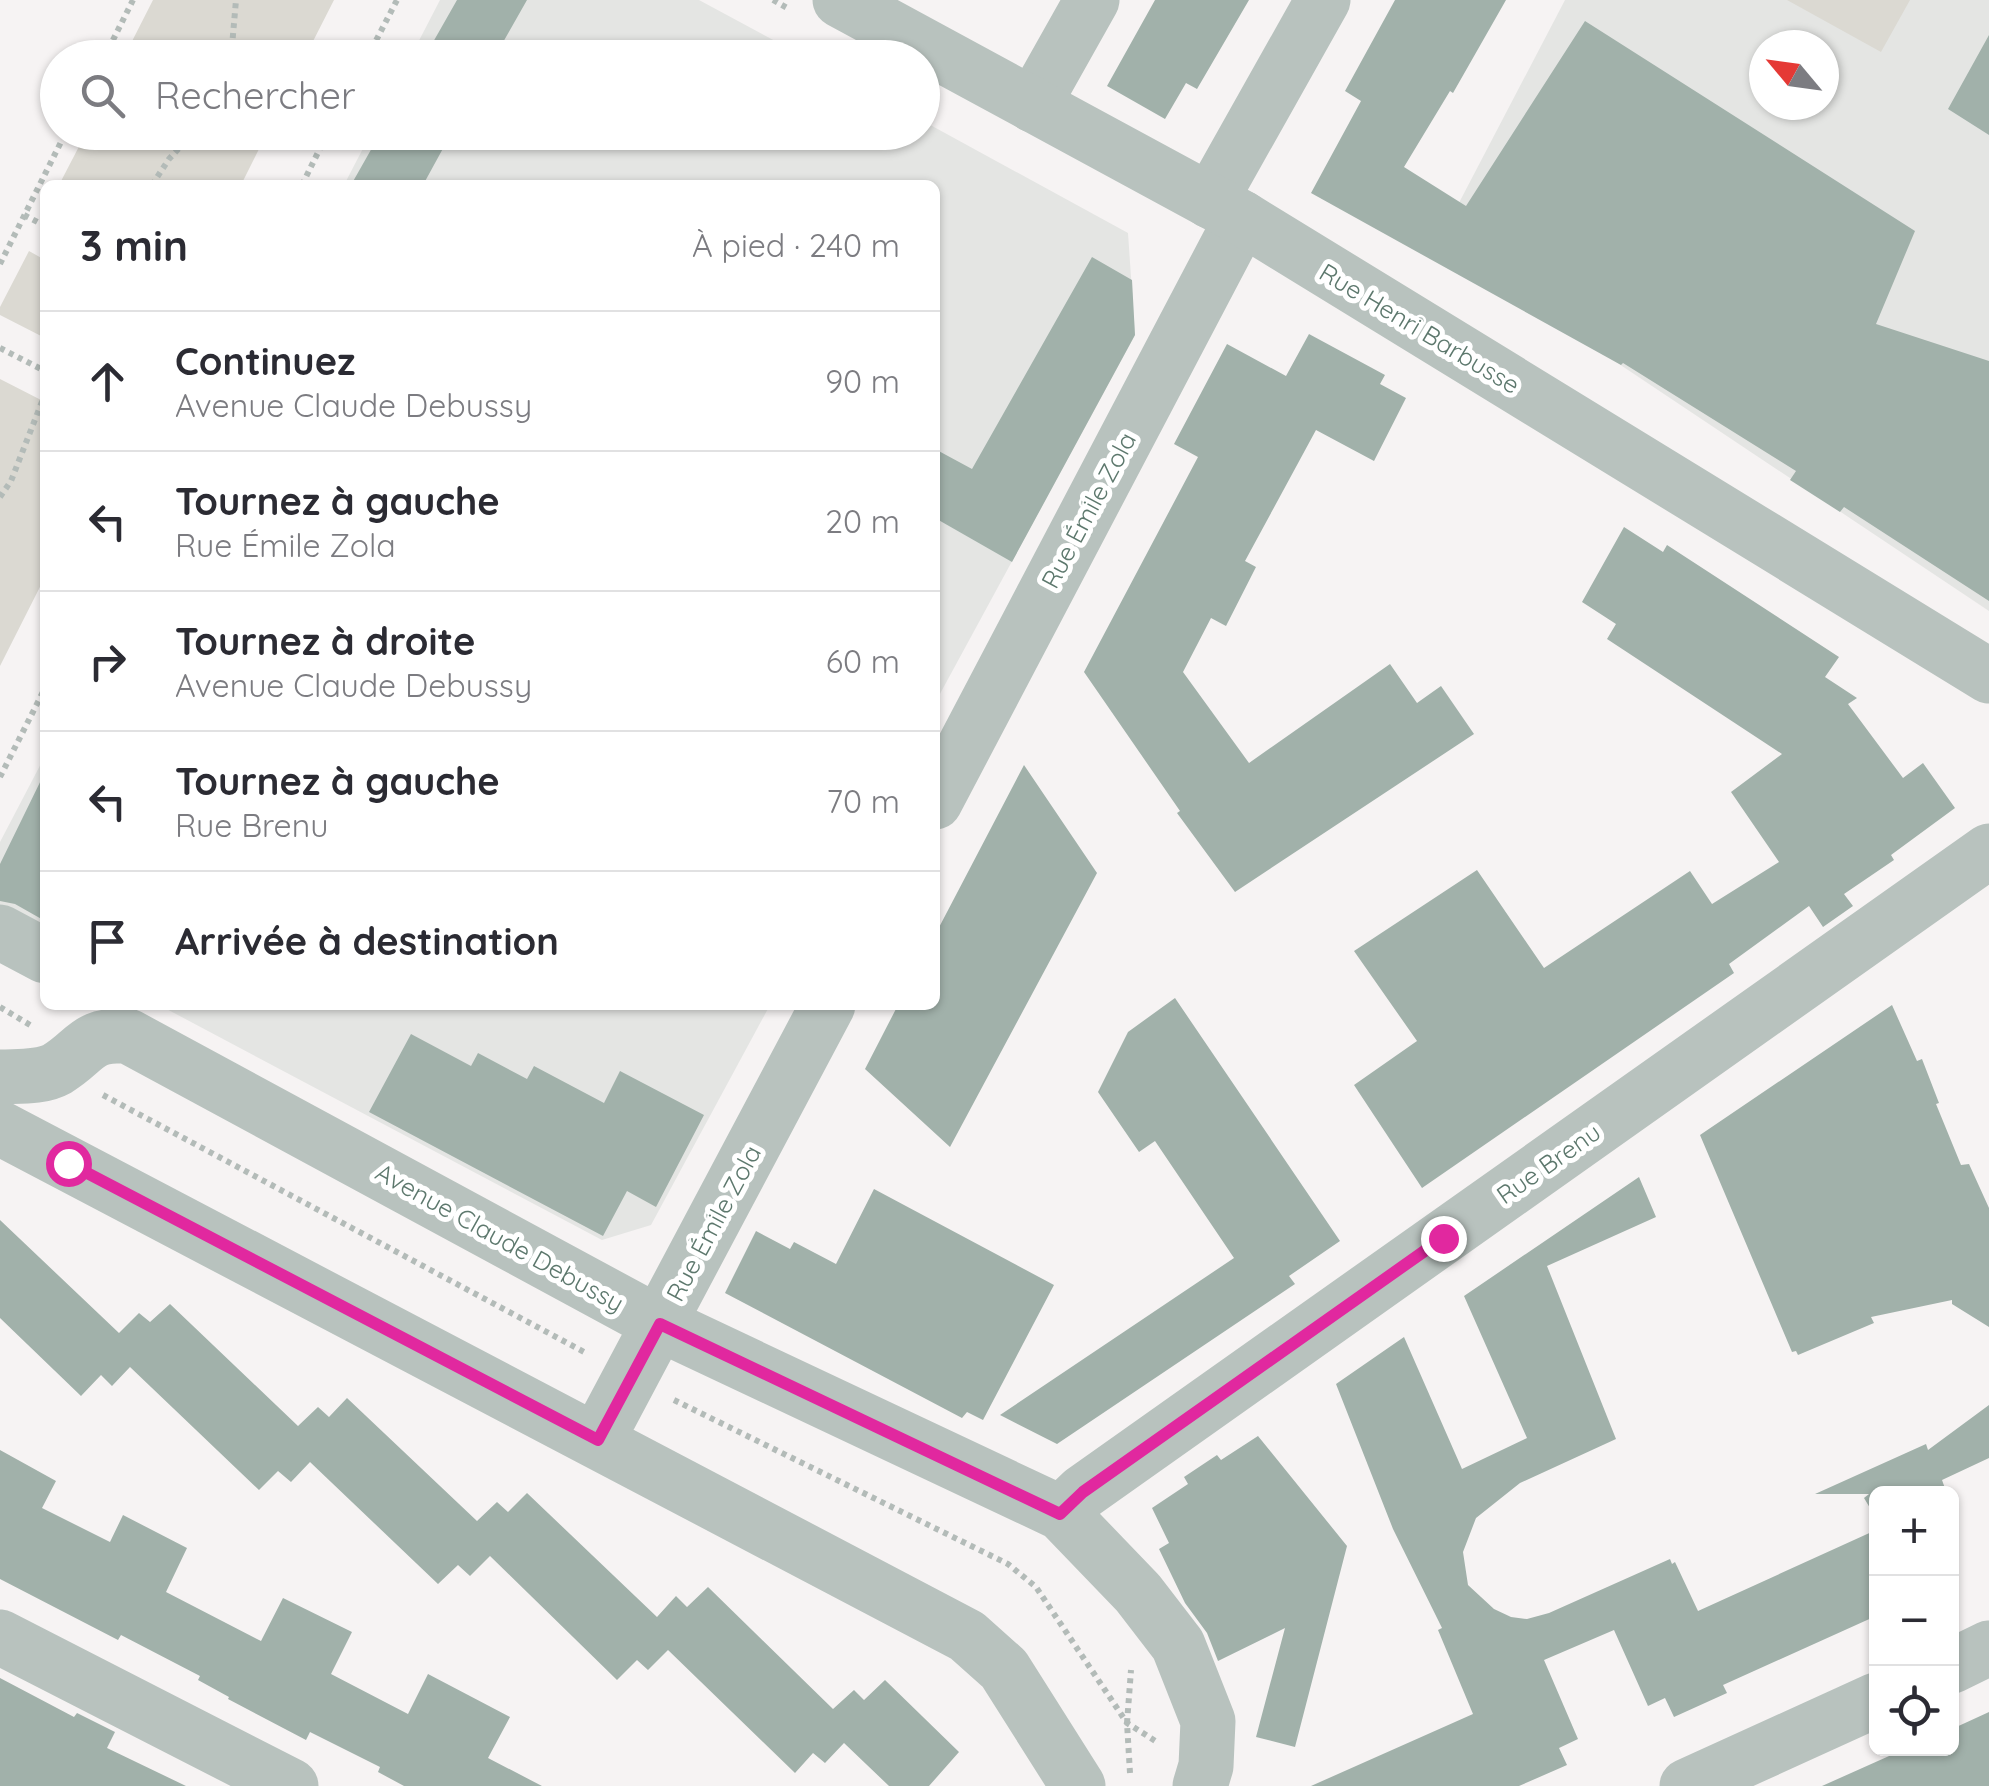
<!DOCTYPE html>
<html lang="fr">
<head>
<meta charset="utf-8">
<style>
	:root { --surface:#fff; --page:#f2f2f3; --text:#2b2b33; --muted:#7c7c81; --line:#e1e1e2 }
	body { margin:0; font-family:Quicksand,sans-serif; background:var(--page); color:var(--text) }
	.controls { position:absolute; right:30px; bottom:30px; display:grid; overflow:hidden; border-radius:15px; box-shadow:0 2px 8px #0004 }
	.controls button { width:90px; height:90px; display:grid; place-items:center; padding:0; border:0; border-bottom:2px solid var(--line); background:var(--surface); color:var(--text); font:50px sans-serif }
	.compass { position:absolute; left:1749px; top:30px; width:90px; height:90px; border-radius:50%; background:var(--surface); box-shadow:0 2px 8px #0004; rotate:299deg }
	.stop { position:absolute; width:30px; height:30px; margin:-22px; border:8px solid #e1289f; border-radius:50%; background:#fff }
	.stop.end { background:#e1289f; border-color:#fff; box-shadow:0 2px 10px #0008 }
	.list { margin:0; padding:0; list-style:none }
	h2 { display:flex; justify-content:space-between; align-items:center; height:130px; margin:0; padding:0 40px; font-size:42px }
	h2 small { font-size:32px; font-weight:400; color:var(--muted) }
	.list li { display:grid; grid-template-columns:65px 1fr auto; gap:30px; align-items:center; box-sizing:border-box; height:140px; padding:0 40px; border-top:2px solid var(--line) }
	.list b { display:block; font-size:38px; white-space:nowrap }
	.list p { margin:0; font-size:32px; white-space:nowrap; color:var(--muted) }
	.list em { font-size:32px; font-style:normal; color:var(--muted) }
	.icon { flex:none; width:55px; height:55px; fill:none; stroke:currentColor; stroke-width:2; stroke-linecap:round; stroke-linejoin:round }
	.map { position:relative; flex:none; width:1989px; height:1786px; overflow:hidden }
	.search { position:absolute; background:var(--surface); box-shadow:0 2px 8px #0004; left:40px; top:40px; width:900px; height:110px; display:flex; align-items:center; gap:25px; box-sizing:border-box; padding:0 35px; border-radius:55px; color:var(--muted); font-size:38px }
	.panel { position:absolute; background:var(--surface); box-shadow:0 2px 8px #0004; left:40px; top:180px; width:900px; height:830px; border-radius:15px }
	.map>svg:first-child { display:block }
</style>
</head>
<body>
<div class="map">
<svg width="1989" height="1786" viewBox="0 0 1989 1786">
	<rect width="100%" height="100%" fill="#f6f3f3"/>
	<!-- built -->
	<path fill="#e4e5e3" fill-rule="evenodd" d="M 440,0 L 699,0 L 805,57 L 410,58 Z
		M 1565,0 L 1989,0 L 1989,611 L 1438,243 ZM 1764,45 L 1824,45 L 1824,105 L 1764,105 Z
		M 923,121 L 1128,233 L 1135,335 L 935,703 L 935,185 L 344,185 L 371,133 L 922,132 Z
		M 45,756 L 45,945 L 0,921 L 0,842 Z
		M 159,1005 L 770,1005 L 651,1225 L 602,1240 Z"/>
	<!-- green -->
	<path fill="#dbd9d2" d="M 153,0 L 334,0 L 305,57 L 124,57 Z
		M 1787,0 L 1910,0 L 1881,52 Z
		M 86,133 L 86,132 L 267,133 L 241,185 L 59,185 Z
		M 29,251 L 45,260 L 45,338 L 0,315 L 0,307 Z
		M 0,379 L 45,402 L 45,577 L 0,666 Z"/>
	<!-- building -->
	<path fill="#a1b1aa" d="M 457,0 L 527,0 L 494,58 L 424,58 Z
		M 1155,0 L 1249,0 L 1197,89 L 1186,83 L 1165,119 L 1107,86 Z
		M 1395,0 L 1506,0 L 1453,93 L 1450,91 L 1404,167 L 1466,206 L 1585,21 L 1915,231 L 1876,324 L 1989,361 L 1989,601 L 1844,507 L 1840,512 L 1790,480 L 1796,471 L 1623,363 L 1621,365 L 1311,193 L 1361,101 L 1345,91 Z
		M 1989,35 L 1989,135 L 1948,109 Z
		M 381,132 L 452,132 L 423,185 L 351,185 Z
		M 1092,257 L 1132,280 L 1135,335 L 1012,562 L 935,518 L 935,449 L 972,469 Z
		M 1309,334 L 1385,375 L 1380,384 L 1406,398 L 1374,461 L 1316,430 L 1245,561 L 1256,567 L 1226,626 L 1211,618 L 1183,672 L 1249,763 L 1390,664 L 1417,703 L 1441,686 L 1474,734 L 1235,892 L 1177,813 L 1180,811 L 1084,672 L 1198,457 L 1174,444 L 1227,344 L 1286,376 Z
		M 1624,527 L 1663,552 L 1667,545 L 1839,657 L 1825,677 L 1857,698 L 1848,704 L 1903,778 L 1923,763 L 1955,808 L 1891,855 L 1894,860 L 1844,894 L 1853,906 L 1823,927 L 1809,906 L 1729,964 L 1734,973 L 1422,1188 L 1354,1085 L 1417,1041 L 1354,951 L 1477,870 L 1544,968 L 1690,871 L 1712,904 L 1779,862 L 1731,792 L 1782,754 L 1607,639 L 1616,624 L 1582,602 Z
		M 1024,765 L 1097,873 L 950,1147 L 865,1069 L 898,1005 L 935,1005 L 935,935 Z
		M 45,772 L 45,921 L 15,904 L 0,901 L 0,864 Z
		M 1175,998 L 1340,1241 L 1289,1276 L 1295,1284 L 1057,1444 L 1000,1415 L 1234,1258 L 1155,1141 L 1139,1152 L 1098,1092 L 1128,1032 Z
		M 1892,1005 L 1917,1061 L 1922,1059 L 1939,1103 L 1936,1104 L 1961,1165 L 1969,1164 L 1989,1208 L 1989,1327 L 1952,1304 L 1952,1300 L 1871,1317 L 1874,1323 L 1798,1355 L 1796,1351 L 1792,1352 L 1700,1135 Z
		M 411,1034 L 471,1066 L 478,1053 L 527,1079 L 534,1066 L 604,1103 L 620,1071 L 704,1115 L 656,1207 L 627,1191 L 603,1236 L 369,1112 Z
		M 1639,1177 L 1656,1217 L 1547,1266 L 1616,1439 L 1520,1483 L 1476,1518 L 1463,1552 L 1468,1585 L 1494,1609 L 1511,1617 L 1527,1619 L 1549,1613 L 1670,1559 L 1672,1564 L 1675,1562 L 1698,1611 L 1876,1530 L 1876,1616 L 1723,1685 L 1727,1693 L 1674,1717 L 1665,1698 L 1648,1706 L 1614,1630 L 1544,1660 L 1578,1739 L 1559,1748 L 1567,1765 L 1519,1786 L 1311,1786 L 1473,1714 L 1438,1630 L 1442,1628 L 1393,1529 L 1336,1384 L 1404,1337 L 1462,1469 L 1527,1438 L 1464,1296 Z
		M 874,1189 L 1054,1285 L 983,1420 L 967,1412 L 962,1418 L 725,1293 L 756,1231 L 790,1249 L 794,1242 L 836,1264 Z
		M 0,1220 L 119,1333 L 139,1313 L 150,1322 L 170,1304 L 298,1426 L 318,1407 L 329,1417 L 347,1398 L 477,1521 L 497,1502 L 508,1512 L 527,1493 L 657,1617 L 676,1596 L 687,1607 L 708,1587 L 833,1709 L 854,1690 L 864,1700 L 885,1680 L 959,1752 L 929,1786 L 889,1786 L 844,1743 L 825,1763 L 813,1753 L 795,1773 L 668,1650 L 648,1670 L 637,1660 L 617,1680 L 490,1556 L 470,1576 L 458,1565 L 438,1584 L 310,1462 L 291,1482 L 278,1471 L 259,1490 L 130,1367 L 112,1386 L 101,1375 L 81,1396 L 0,1318 Z
		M 1989,1405 L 1989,1458 L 1942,1480 L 1947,1494 L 1876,1494 L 1876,1511 L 1873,1513 L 1864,1498 L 1869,1494 L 1815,1494 L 1926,1444 L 1928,1450 Z
		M 1258,1436 L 1347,1546 L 1295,1747 L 1256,1737 L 1285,1628 L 1218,1661 L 1207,1633 L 1185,1603 L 1159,1549 L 1169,1543 L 1152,1508 L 1188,1484 L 1184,1477 L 1217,1455 L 1221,1460 Z
		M 0,1450 L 56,1481 L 42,1508 L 110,1542 L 123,1515 L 187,1548 L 166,1592 L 261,1641 L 283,1598 L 352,1632 L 331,1674 L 408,1714 L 428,1674 L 510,1717 L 488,1758 L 542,1786 L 404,1786 L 378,1772 L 380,1767 L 310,1732 L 306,1740 L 228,1699 L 229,1697 L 198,1680 L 200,1676 L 121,1635 L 118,1640 L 0,1579 Z
		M 0,1678 L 74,1717 L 77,1713 L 115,1732 L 107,1748 L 186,1786 L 0,1786 Z
		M 1989,1712 L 1989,1786 L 1822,1786 L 1907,1748 L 1952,1748 L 1952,1729 Z"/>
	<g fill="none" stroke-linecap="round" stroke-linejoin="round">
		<!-- path -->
		<path stroke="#b3bbb8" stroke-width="6" stroke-dasharray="5 5" stroke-linecap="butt" d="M 773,0 L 789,9
			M 104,58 L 133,0
			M 231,58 L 236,0
			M 367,58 L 397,0
			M 152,185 L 169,159 L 194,132
			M 302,185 L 328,132
			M 24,215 L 45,226
			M 0,264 L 66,132
			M 0,348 L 45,371
			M 0,497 L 11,481 L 45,394
			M 0,777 L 45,688
			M 0,1007 L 30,1025
			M 103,1095 L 586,1353
			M 674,1400 L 1008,1564 L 1036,1587 L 1127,1723 L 1157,1742
			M 1130,1773 L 1127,1723 L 1131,1670"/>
		<!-- minor -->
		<path stroke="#b8c2be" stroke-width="55" d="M 1033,105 L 1092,0
			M 1210,201 L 1323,0
			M 935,802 L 1242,218
			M 0,932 L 45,956
			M 0,1077 C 18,1076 41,1078 57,1069 C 88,1050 85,1034 128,1036 L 660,1324 L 1061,1513 L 1138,1593 L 1178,1645 L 1208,1721 L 1206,1766 L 1200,1786
			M 0,1128 L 967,1636 L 1004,1669 L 1078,1786
			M 597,1440 L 828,1005
			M 1061,1513 L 1083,1492 L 1989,851
			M 0,1637 L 291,1786
			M 1952,1666 L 1989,1648
			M 1687,1786 L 1876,1700"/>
		<!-- tertiary -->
		<path stroke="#b8c2be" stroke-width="55" d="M 840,0 L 1242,218 L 1989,676"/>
	</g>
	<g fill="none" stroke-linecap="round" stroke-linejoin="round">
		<!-- route -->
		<path stroke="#e1289f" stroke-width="12" d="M 68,1163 L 598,1440 L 660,1324 L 1060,1514 L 1083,1492 L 1443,1238"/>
	</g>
	<g text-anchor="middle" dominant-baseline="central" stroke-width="10" stroke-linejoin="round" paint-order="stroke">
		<!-- street labels -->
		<g font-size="25" fill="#5d786d" stroke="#fff">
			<text transform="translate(1420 328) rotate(31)">Rue Henri Barbusse</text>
			<text transform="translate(1088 510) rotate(-62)">Rue Émile Zola</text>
			<text transform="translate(1548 1163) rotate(-35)">Rue Brenu</text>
			<text transform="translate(713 1223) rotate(-62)">Rue Émile Zola</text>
			<text transform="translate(500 1237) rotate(29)">Avenue Claude Debussy</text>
		</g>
	</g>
</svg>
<div class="controls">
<button>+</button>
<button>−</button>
<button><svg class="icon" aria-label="locate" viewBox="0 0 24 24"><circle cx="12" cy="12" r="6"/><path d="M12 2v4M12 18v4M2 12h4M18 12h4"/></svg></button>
</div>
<svg class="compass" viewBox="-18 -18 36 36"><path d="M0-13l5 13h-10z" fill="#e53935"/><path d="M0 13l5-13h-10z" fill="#7c7c81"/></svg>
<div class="stop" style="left:68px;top:1163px"></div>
<div class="stop end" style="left:1443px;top:1238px"></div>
<div class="search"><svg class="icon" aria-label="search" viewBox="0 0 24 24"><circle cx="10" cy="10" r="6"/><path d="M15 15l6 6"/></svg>Rechercher</div>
<section class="panel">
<h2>3 min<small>À pied · 240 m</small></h2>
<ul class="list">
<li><svg class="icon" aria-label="ahead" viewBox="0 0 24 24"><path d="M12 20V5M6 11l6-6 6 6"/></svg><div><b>Continuez</b><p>Avenue Claude Debussy</p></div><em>90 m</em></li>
<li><svg class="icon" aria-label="left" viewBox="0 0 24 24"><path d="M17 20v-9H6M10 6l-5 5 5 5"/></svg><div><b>Tournez à gauche</b><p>Rue Émile Zola</p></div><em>20 m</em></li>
<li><svg class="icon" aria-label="right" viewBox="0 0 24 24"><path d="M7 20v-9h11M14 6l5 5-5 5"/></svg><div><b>Tournez à droite</b><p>Avenue Claude Debussy</p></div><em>60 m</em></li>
<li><svg class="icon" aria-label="left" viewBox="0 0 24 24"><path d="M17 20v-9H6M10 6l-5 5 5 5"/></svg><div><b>Tournez à gauche</b><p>Rue Brenu</p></div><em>70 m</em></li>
<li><svg class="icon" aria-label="arrive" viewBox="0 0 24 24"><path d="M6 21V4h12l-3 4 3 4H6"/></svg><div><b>Arrivée à destination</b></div></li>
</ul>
</section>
</div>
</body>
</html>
